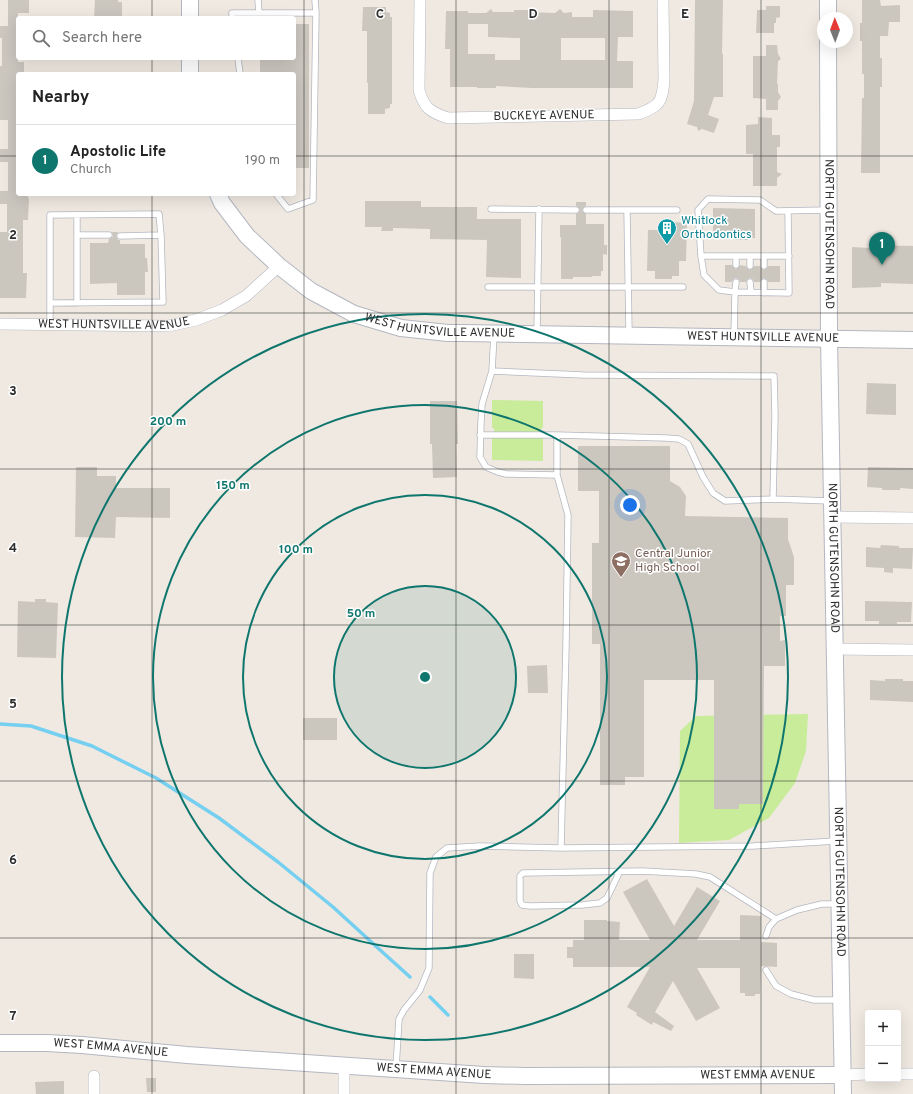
<!DOCTYPE html>
<html lang="en">
<head>
<meta charset="utf-8">
<style>
	:root { --surface:#fff; --page:#f2f2f2; --text:#222; --muted:#767676; --line:#e0e0e0; --accent:#0f766e }
	body { margin:0; font-family:Overpass,sans-serif; background:var(--page); color:var(--text) }
	.controls { position:absolute; right:12px; bottom:12px; display:grid; overflow:hidden; border-radius:4px; box-shadow:0 4px 16px #0002 }
	.controls button { width:36px; height:36px; display:grid; place-items:center; padding:0; border:0; border-bottom:1px solid var(--line); background:var(--surface); color:var(--text); font:20px sans-serif }
	.compass { position:absolute; left:817px; top:12px; width:36px; height:36px; border-radius:50%; background:var(--surface); box-shadow:0 4px 16px #0002; rotate:359deg }
	.you { position:absolute; left:630px; top:505px; width:14px; height:14px; margin:-10px; border:3px solid #fff; border-radius:50%; background:#1a73e8; box-shadow:0 0 0 6px #1a73e833 }
	.badge { display:grid; place-items:center; width:26px; height:26px; border-radius:50%; background:var(--accent); color:#fff; font-size:13px; font-weight:700 }
	.pin { position:absolute; translate:-50% -33px; filter:drop-shadow(0 1px 2px #0008) }
	.pin::after { content:''; position:absolute; top:21px; width:14px; height:12px; background:inherit; clip-path:polygon(0 0,100% 0,50% 100%) }
	.list { margin:0; padding:0; list-style:none }
	h2 { display:flex; justify-content:space-between; align-items:center; height:52px; margin:0; padding:0 16px; font-size:17px }
	h2 small { font-size:13px; font-weight:400; color:var(--muted) }
	.list li { display:grid; grid-template-columns:26px 1fr auto; gap:12px; align-items:center; box-sizing:border-box; height:72px; padding:0 16px; border-top:1px solid var(--line) }
	.list b { display:block; font-size:15px; white-space:nowrap }
	.list p { margin:0; font-size:13px; white-space:nowrap; color:var(--muted) }
	.list em { font-size:13px; font-style:normal; color:var(--muted) }
	.icon { flex:none; width:22px; height:22px; fill:none; stroke:currentColor; stroke-width:2; stroke-linecap:round; stroke-linejoin:round }
	.map { position:relative; flex:none; width:913px; height:1094px; overflow:hidden }
	.search { position:absolute; background:var(--surface); box-shadow:0 4px 16px #0002; left:16px; top:16px; width:280px; height:44px; display:flex; align-items:center; gap:10px; box-sizing:border-box; padding:0 14px; border-radius:4px; color:var(--muted); font-size:15px }
	.panel { position:absolute; background:var(--surface); box-shadow:0 4px 16px #0002; left:16px; top:72px; width:280px; height:124px; border-radius:4px }
	.map>svg:first-child { display:block }
</style>
</head>
<body>
<div class="map">
<svg width="913" height="1094" viewBox="0 0 913 1094">
	<rect width="100%" height="100%" fill="#efe9e1"/>
	<!-- pitch -->
	<path fill="#c9ec9a" d="M 492,400 L 543,401 L 543,428 L 541,428 L 541,433 L 543,433 L 543,461 L 492,460 L 492,433 L 494,433 L 494,428 L 492,428 Z
		M 808,714 L 806,751 L 795,783 L 769,818 L 729,840 L 679,843 L 680,731 L 696,716 Z"/>
	<g fill="none" stroke-linecap="round" stroke-linejoin="round">
		<!-- stream -->
		<path stroke="#75cff0" stroke-width="3.5" d="M 0,724 L 31,726 L 92,746 L 156,778 L 219,818 L 278,862 L 333,907 L 379,949 L 410,977
			M 430,997 L 448,1015"/>
	</g>
	<!-- building -->
	<path fill="#cbc7bf" fill-rule="evenodd" d="M 8,0 L 29,0 L 29,13 L 18,13 L 18,62 L 24,62 L 24,74 L 18,74 L 18,194 L 28,194 L 28,198 L 29,199 L 28,220 L 23,220 L 23,273 L 27,273 L 26,298 L 0,298 L 0,232 L 7,232 L 7,204 L 0,204 L 0,191 L 8,191 L 8,162 L 0,162 L 0,149 L 8,149 L 8,120 L 0,120 L 0,66 L 2,66 L 2,38 L 0,38 L 0,26 L 8,26 Z
		M 95,0 L 118,0 L 118,2 L 122,2 L 122,18 L 94,18 Z
		M 695,0 L 723,0 L 722,54 L 723,54 L 723,97 L 714,97 L 708,115 L 719,119 L 714,133 L 702,129 L 698,131 L 697,127 L 687,124 L 694,101 Z
		M 862,0 L 880,0 L 881,6 L 900,5 L 900,22 L 889,22 L 888,36 L 880,36 L 880,58 L 882,58 L 882,87 L 880,87 L 880,173 L 861,173 L 862,98 L 864,98 L 864,74 L 862,74 L 862,41 L 860,41 L 860,23 L 862,23 Z
		M 766,6 L 780,6 L 780,17 L 776,18 L 776,23 L 774,23 L 774,33 L 756,33 L 757,10 L 766,10 Z
		M 363,7 L 386,7 L 386,12 L 390,13 L 390,17 L 392,17 L 392,104 L 390,104 L 390,108 L 385,109 L 385,114 L 368,114 L 368,83 L 367,83 L 367,31 L 362,31 Z
		M 491,9 L 493,12 L 514,12 L 514,10 L 528,10 L 528,12 L 555,13 L 560,9 L 564,13 L 572,12 L 572,17 L 593,17 L 593,10 L 633,11 L 633,37 L 618,37 L 617,61 L 633,61 L 633,88 L 532,88 L 496,86 L 496,88 L 477,88 L 477,87 L 450,87 L 450,49 L 445,49 L 446,11 L 468,11 L 468,13 L 486,13 ZM 468,24 L 488,24 L 488,37 L 520,38 L 520,60 L 495,60 L 495,54 L 468,54 ZM 561,38 L 605,38 L 605,60 L 561,60 Z
		M 294,24 L 309,24 L 309,168 L 294,168 L 294,74 L 260,74 L 260,58 L 294,58 Z
		M 766,45 L 777,45 L 778,54 L 781,59 L 778,61 L 777,84 L 778,84 L 778,92 L 781,97 L 778,101 L 778,110 L 766,110 L 766,99 L 753,98 L 753,56 L 766,56 Z
		M 758,117 L 772,118 L 772,135 L 780,135 L 780,147 L 777,147 L 777,172 L 782,174 L 777,178 L 777,186 L 753,186 L 753,154 L 746,154 L 746,125 L 758,124 Z
		M 365,201 L 421,201 L 421,207 L 477,207 L 477,219 L 521,219 L 521,278 L 486,277 L 487,240 L 430,239 L 430,229 L 393,228 L 393,231 L 381,231 L 382,227 L 365,227 Z
		M 576,202 L 586,202 L 586,206 L 584,207 L 582,210 L 583,212 L 586,214 L 586,224 L 604,224 L 604,245 L 607,245 L 607,255 L 603,254 L 603,271 L 601,271 L 601,276 L 592,276 L 592,277 L 573,277 L 573,279 L 561,279 L 561,237 L 560,237 L 560,225 L 576,225 L 576,214 L 579,212 L 580,210 L 578,207 L 576,206 Z
		M 713,208 L 755,209 L 755,238 L 748,238 L 748,240 L 735,240 L 735,237 L 713,237 Z
		M 673,222 L 687,223 L 686,261 L 679,261 L 679,276 L 672,276 L 672,279 L 655,279 L 655,271 L 647,271 L 648,230 L 672,230 Z
		M 112,232 L 118,232 L 116,236 L 118,240 L 120,240 L 120,244 L 145,244 L 145,258 L 147,258 L 148,272 L 145,272 L 145,295 L 117,295 L 117,283 L 90,284 L 90,243 L 108,243 L 109,239 L 113,237 Z
		M 870,245 L 913,246 L 913,284 L 881,283 L 881,287 L 852,288 L 852,247 L 870,248 Z
		M 725,265 L 732,265 L 734,268 L 736,269 L 738,268 L 740,265 L 746,266 L 747,268 L 750,270 L 753,268 L 754,266 L 760,266 L 761,268 L 764,270 L 767,268 L 768,266 L 780,266 L 780,282 L 768,282 L 767,280 L 764,278 L 762,279 L 760,282 L 754,282 L 753,279 L 750,278 L 747,279 L 746,282 L 740,282 L 739,279 L 736,278 L 733,279 L 732,282 L 725,282 Z
		M 867,383 L 896,384 L 896,415 L 866,414 Z
		M 430,401 L 457,401 L 458,444 L 456,444 L 457,477 L 433,478 L 432,444 L 430,444 Z
		M 578,446 L 670,446 L 670,481 L 680,487 L 686,496 L 685,516 L 788,518 L 788,539 L 794,557 L 794,585 L 786,585 L 786,616 L 780,616 L 780,641 L 785,640 L 785,666 L 764,666 L 763,804 L 739,804 L 739,809 L 714,809 L 714,680 L 644,680 L 644,777 L 625,777 L 625,785 L 600,785 L 600,644 L 592,644 L 592,543 L 599,543 L 599,491 L 578,491 Z
		M 76,467 L 97,467 L 97,476 L 116,476 L 116,488 L 170,488 L 170,518 L 116,517 L 115,538 L 75,537 Z
		M 868,467 L 913,468 L 913,489 L 900,488 L 900,490 L 882,490 L 882,488 L 867,487 Z
		M 881,545 L 899,546 L 899,548 L 913,548 L 912,569 L 893,568 L 893,573 L 884,572 L 884,568 L 866,567 L 866,547 L 880,548 Z
		M 35,599 L 46,599 L 46,602 L 58,603 L 56,658 L 17,657 L 18,601 L 35,602 Z
		M 865,601 L 912,602 L 911,622 L 897,622 L 897,624 L 879,624 L 879,621 L 865,621 Z
		M 547,665 L 548,693 L 528,693 L 527,666 Z
		M 885,679 L 903,679 L 903,681 L 913,681 L 913,702 L 870,700 L 870,680 L 885,681 Z
		M 303,718 L 337,718 L 337,740 L 303,740 Z
		M 647,879 L 674,926 L 697,887 L 720,901 L 697,940 L 740,940 L 740,915 L 761,916 L 761,942 L 777,943 L 777,967 L 761,966 L 760,994 L 755,994 L 755,996 L 745,996 L 745,993 L 740,993 L 740,968 L 697,968 L 720,1008 L 696,1021 L 673,981 L 655,1012 L 674,1026 L 671,1031 L 653,1022 L 652,1025 L 636,1015 L 637,1013 L 627,1007 L 650,967 L 573,967 L 573,958 L 567,958 L 567,947 L 573,947 L 573,940 L 584,940 L 584,920 L 607,920 L 607,921 L 620,922 L 619,940 L 650,940 L 623,892 Z
		M 514,954 L 534,954 L 534,979 L 514,978 Z
		M 146,1078 L 156,1078 L 156,1092 L 147,1092 Z
		M 64,1081 L 64,1094 L 36,1094 L 35,1082 Z"/>
	<g fill="none" stroke-linecap="round" stroke-linejoin="round">
		<!-- lane casing -->
		<g stroke="#b4b7c1" stroke-width="7">
			<path id="lane" d="M 258,0 L 259,13
				M 232,18 L 232,13 L 316,13
				M 238,58 L 240,74
				M 276,194 L 288,209 L 313,200 L 316,13 L 315,0
				M 491,209 L 576,210
				M 586,210 L 627,210
				M 77,235 L 109,235
				M 120,236 L 161,235
				M 701,256 L 789,256
				M 736,256 L 736,265
				M 750,266 L 750,256
				M 764,266 L 764,256
				M 736,282 L 735,292 L 789,293 L 788,211
				M 750,282 L 751,292
				M 488,287 L 683,287
				M 764,293 L 764,282
				M 77,303 L 77,215
				M 50,325 L 50,215 L 159,214 L 161,235 L 163,302 L 50,303
				M 537,333 L 539,209
				M 629,333 L 627,210 L 677,210
				M 494,334 L 492,371 L 583,375 L 774,376 L 775,416 L 773,499
				M 734,337 L 735,292 L 719,290 L 704,275 L 701,256 L 698,210 L 708,199 L 760,200 L 776,211 L 828,210
				M 492,371 L 482,404 L 481,422 L 480,457 L 486,467 L 498,472 L 506,474 L 557,475 L 557,435
				M 480,435 L 557,435 L 666,438 L 679,439 L 688,444 L 703,477 L 713,493 L 725,501 L 773,499 L 831,501
				M 557,475 L 568,515 L 566,646 L 561,848 L 753,846 L 836,841
				M 620,871 L 607,898 L 600,903 L 582,905 L 530,906 L 522,905 L 520,901 L 520,876 L 523,873 L 642,871 L 696,874 L 710,877 L 776,919
				M 766,936 L 769,927 L 776,919 L 797,910 L 822,904 L 838,904
				M 766,970 L 776,986 L 791,994 L 814,1000 L 839,1000
				M 396,1068 L 399,1019 L 404,1010 L 420,990 L 429,968 L 430,873 L 436,857 L 447,848 L 480,846 L 561,848"/>
		</g>
		<!-- street casing -->
		<g stroke="#b4b7c1" stroke-width="12">
			<g id="street">
				<path d="M 420,0 L 419,90 C 424,108 430,112 448,118 L 638,114 C 660,106 662,103 664,80 L 663,0"/>
				<path id="s1" d="M 0,324 L 168,326 L 196,320 L 222,310 L 246,296 L 279,266"/>
				<path d="M 832,517 L 913,518"/>
				<path d="M 835,649 L 913,650"/>
				<path d="M 344,1065 L 344,1094"/>
				<path d="M 898,1074 L 913,1074"/>
				<path d="M 843,1075 L 868,1074"/>
				<path d="M 94,1094 L 94,1076"/>
			</g>
		</g>
		<!-- secondary casing -->
		<g stroke="#b4b7c1" stroke-width="18">
			<g id="secondary">
				<path d="M 190,0 L 190,18"/>
				<path d="M 828,0 L 828,18"/>
				<path id="s2" d="M 828,42 L 829,339 L 843,1094"/>
				<path d="M 190,58 L 190,74"/>
				<path id="s3" d="M 218,194 L 222,203 L 247,236 L 279,266 L 311,291 L 354,314 L 401,328 L 448,333 L 462,333 L 913,340"/>
				<path id="s4" d="M 0,1043 L 47,1043 L 82,1045 L 187,1055 L 484,1075 L 525,1076 L 843,1075"/>
			</g>
		</g>
		<!-- lane -->
		<use href="#lane" stroke="#fff" stroke-width="5.5"/>
		<!-- street -->
		<use href="#street" stroke="#fff" stroke-width="11"/>
		<!-- secondary -->
		<use href="#secondary" stroke="#fff" stroke-width="16"/>
	</g>
	<!-- grid -->
	<path fill="none" stroke="#2e2e2e" stroke-width="1" stroke-opacity="0.55" d="M 152,0 L 152,18M 304,0 L 304,1094M 456,0 L 456,1094M 609,0 L 609,1094M 761,0 L 761,1094M 152,58 L 152,74M 0,156 L 18,156M 294,156 L 913,156M 152,194 L 152,1094M 0,313 L 913,313M 0,469 L 913,469M 0,625 L 913,625M 0,781 L 913,781M 0,938 L 913,938"/>
	<!-- distance rings -->
	<circle cx="425" cy="677" r="91" fill="#0f766e" fill-opacity=".12"/>
	<g fill="none" stroke="#0f766e" stroke-width="2">
		<circle cx="425" cy="677" r="91"/>
		<circle cx="425" cy="677" r="182"/>
		<circle cx="425" cy="677" r="272"/>
		<circle cx="425" cy="677" r="363"/>
	</g>
	<!-- icons -->
	<defs>
		<g id="building-pin" transform="scale(1)"><path d="M0 17L-7.5 6A9.5 9.5 0 1 1 7.5 6Z" fill="#0f9aa8" stroke="#fff"/><path d="M-4-6H4V6H1V3H-1V6H-4ZM-2.5-4.3h1.7v1.8h-1.7ZM.8-4.3h1.7v1.8H.8ZM-2.5-1h1.7V.8h-1.7ZM.8-1h1.7V.8H.8Z" fill="#fff"/></g>
		<g id="school-pin" transform="scale(1)"><path d="M0 17L-7.5 6A9.5 9.5 0 1 1 7.5 6Z" fill="#8d6e63" stroke="#fff"/><path d="M0-5L7-2L0 1L-7-2ZM-4 1L0 2.5L4 1V4Q0 6-4 4Z" fill="#fff"/></g>
	</defs>
	<g fill-rule="evenodd">
		<use href="#building-pin" x="667" y="228"/>
		<use href="#school-pin" x="621" y="561"/>
	</g>
	<g text-anchor="middle" dominant-baseline="central" stroke-width="3" stroke-linejoin="round" paint-order="stroke">
		<!-- street labels -->
		<g font-size="12" fill="#2e2e2e" stroke="#fff">
			<text transform="translate(544 116) rotate(-1)">BUCKEYE AVENUE</text>
			<text stroke="none"><textPath href="#s2" startOffset="192">NORTH GUTENSOHN ROAD</textPath></text>
			<text stroke="none"><textPath href="#s1" startOffset="114">WEST HUNTSVILLE AVENUE</textPath></text>
			<text stroke="none"><textPath href="#s3" startOffset="272">WEST HUNTSVILLE AVENUE</textPath></text>
			<text stroke="none"><textPath href="#s3" startOffset="596">WEST HUNTSVILLE AVENUE</textPath></text>
			<text stroke="none"><textPath href="#s2" startOffset="516">NORTH GUTENSOHN ROAD</textPath></text>
			<text stroke="none"><textPath href="#s2" startOffset="840">NORTH GUTENSOHN ROAD</textPath></text>
			<text stroke="none"><textPath href="#s4" startOffset="111">WEST EMMA AVENUE</textPath></text>
			<text stroke="none"><textPath href="#s4" startOffset="435">WEST EMMA AVENUE</textPath></text>
			<text stroke="none"><textPath href="#s4" startOffset="759">WEST EMMA AVENUE</textPath></text>
		</g>
		<!-- culture labels -->
		<g font-size="12" fill="#0d838f" stroke="#fff" text-anchor="start">
			<text x="681" y="221">Whitlock<tspan x="681" dy="14">Orthodontics</tspan></text>
		</g>
		<!-- education labels -->
		<g font-size="12" fill="#785e54" stroke="#fff" text-anchor="start">
			<text x="635" y="554">Central Junior<tspan x="635" dy="14">High School</tspan></text>
		</g>
	</g>
	<g font-size="13" text-anchor="middle" font-weight="bold" fill="#2e2e2e" stroke="#fff" stroke-width="3" stroke-linejoin="round" paint-order="stroke">
		<text x="380" y="18">C</text>
		<text x="533" y="18">D</text>
		<text x="685" y="18">E</text>
		<text x="13" y="239">2</text>
		<text x="13" y="395">3</text>
		<text x="13" y="552">4</text>
		<text x="13" y="708">5</text>
		<text x="13" y="864">6</text>
		<text x="13" y="1020">7</text>
	</g>
	<circle cx="425" cy="677" r="6" fill="#0f766e" stroke="#fff" stroke-width="2"/>
	<g font-size="12" text-anchor="middle" font-weight="bold" fill="#0f766e" stroke="#fff" stroke-width="3" stroke-linejoin="round" paint-order="stroke">
		<text x="168" y="425">200 m</text>
		<text x="233" y="489">150 m</text>
		<text x="296" y="553">100 m</text>
		<text x="361" y="617">50 m</text>
	</g>
</svg>
<div class="controls">
<button>+</button>
<button>−</button>
</div>
<svg class="compass" viewBox="-18 -18 36 36"><path d="M0-13l5 13h-10z" fill="#e53935"/><path d="M0 13l5-13h-10z" fill="#767676"/></svg>
<div class="you"></div>
<div class="pin badge" style="left:882px;top:265px">1</div>
<div class="search"><svg class="icon" aria-label="search" viewBox="0 0 24 24"><circle cx="10" cy="10" r="6"/><path d="M15 15l6 6"/></svg>Search here</div>
<section class="panel">
<h2>Nearby<small></small></h2>
<ul class="list">
<li><span class="badge">1</span><div><b>Apostolic Life</b><p>Church</p></div><em>190 m</em></li>
</ul>
</section>
</div>
</body>
</html>
